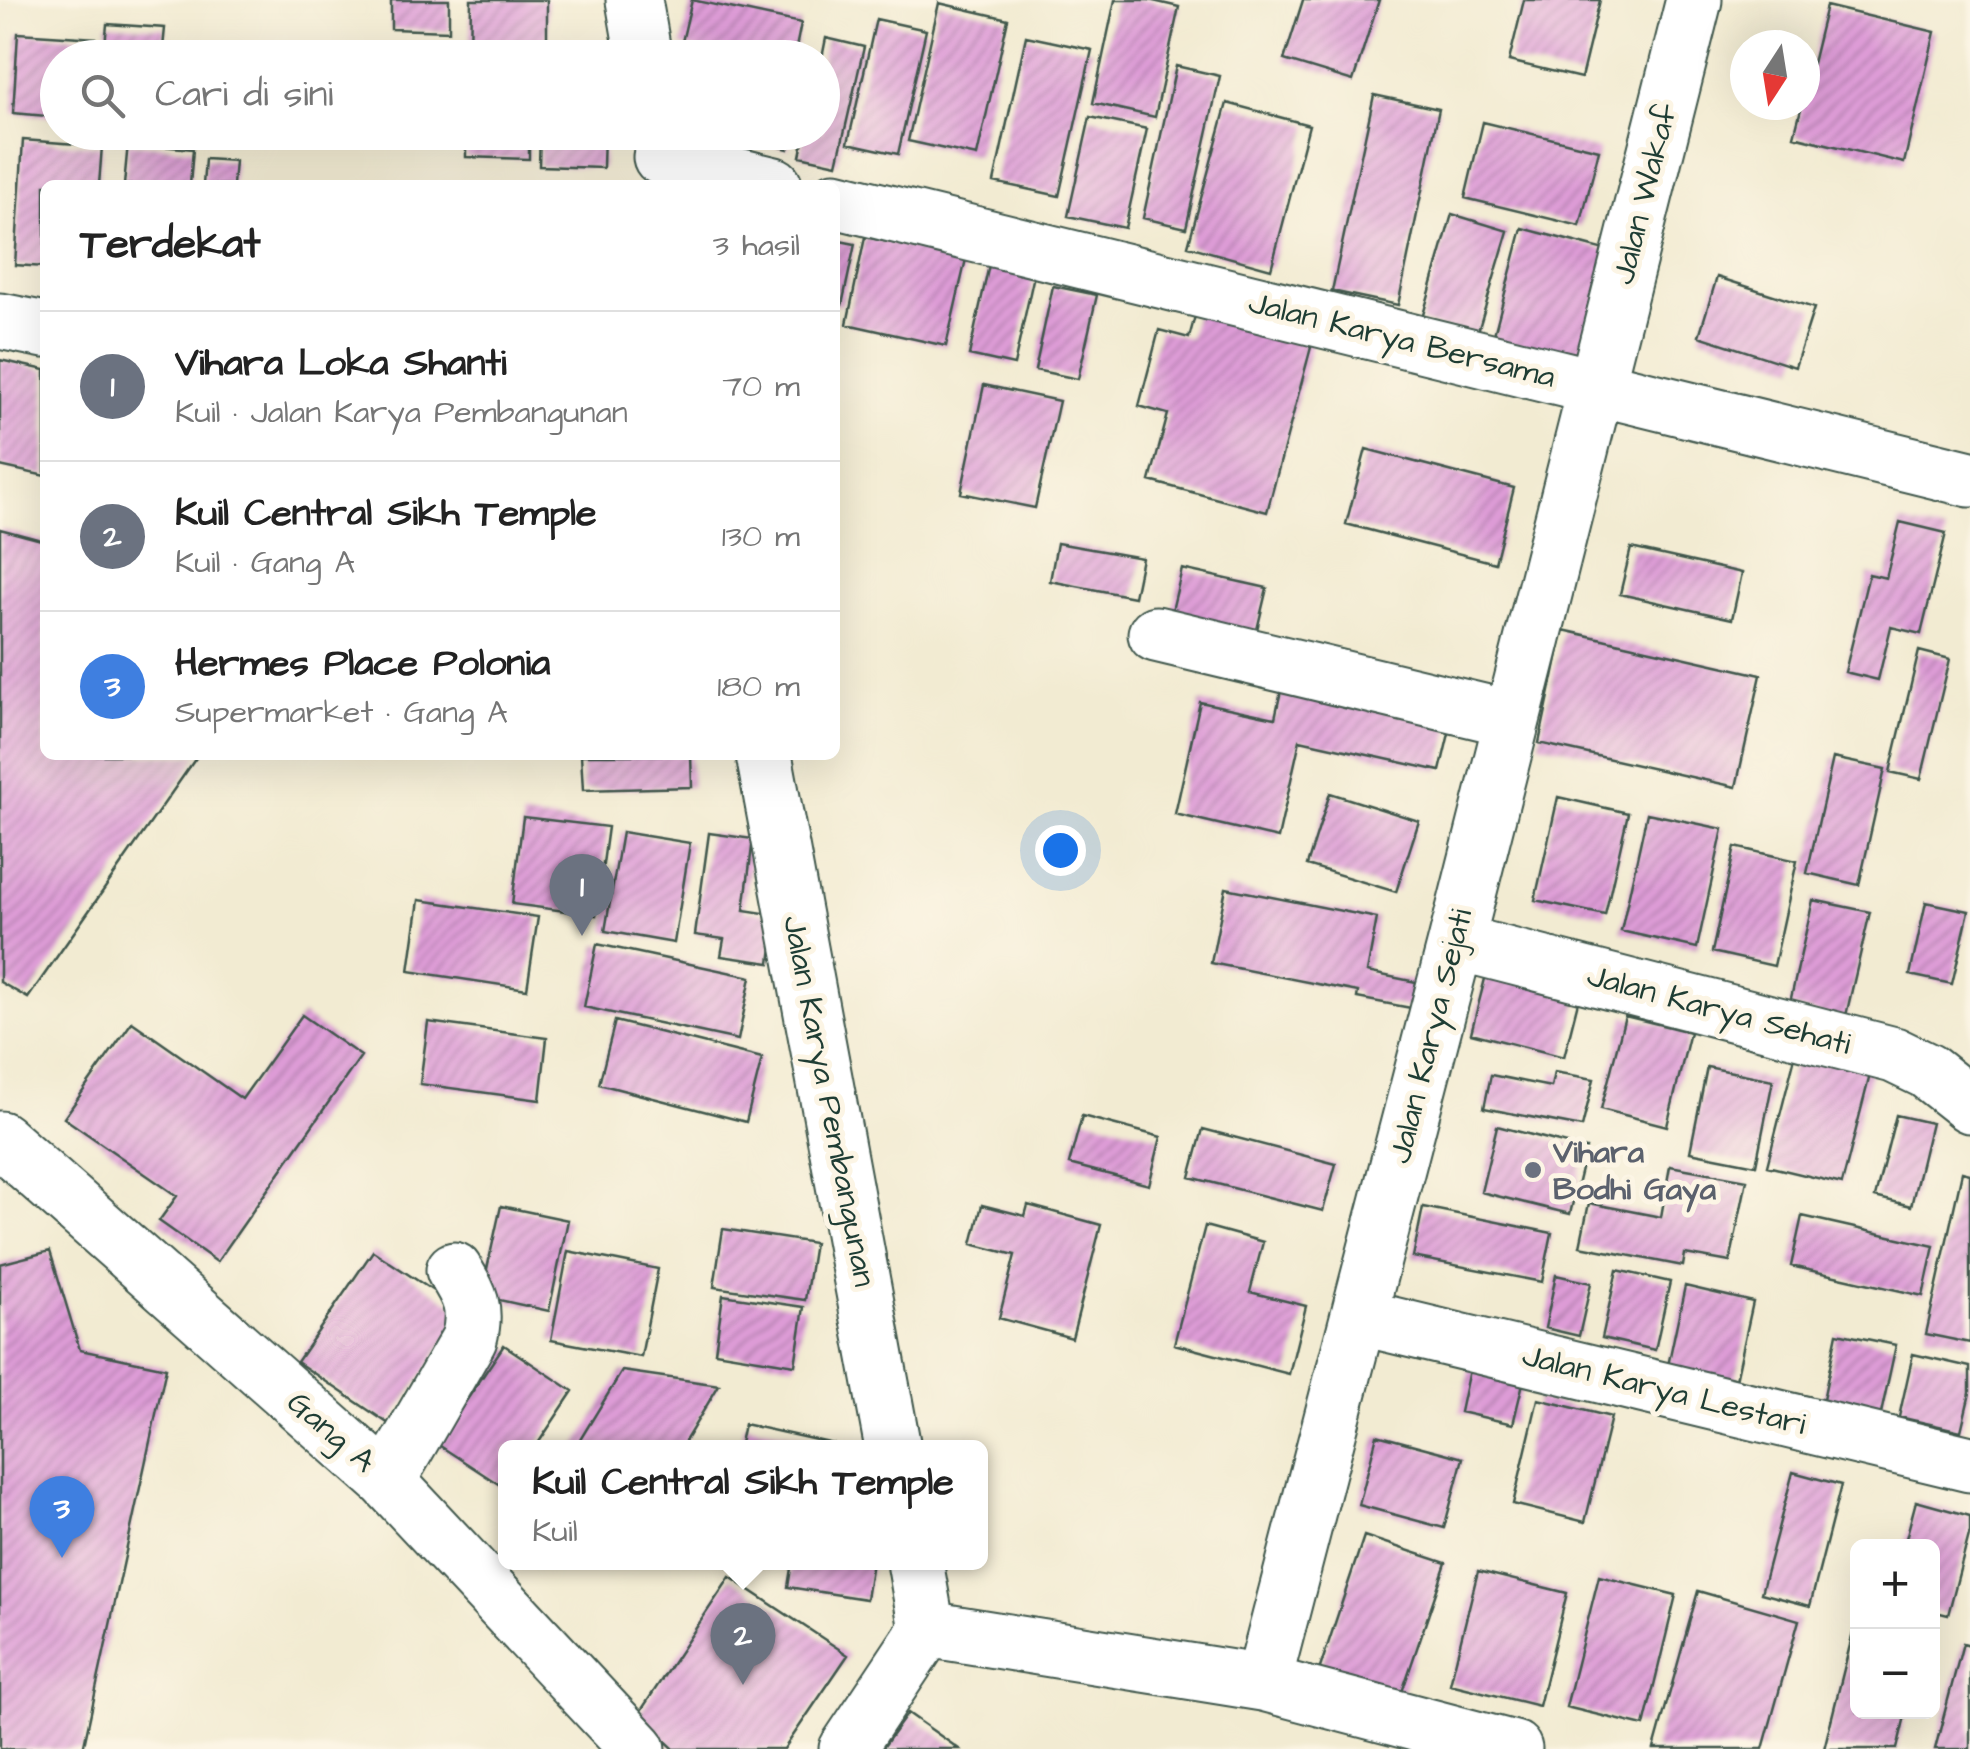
<!DOCTYPE html>
<html lang="id">
<head>
<meta charset="utf-8">
<style>
	:root { --surface:#fff; --page:#f6f6f6; --text:#222; --muted:#767676; --line:#e0e0e0; --accent:#d1495b }
	body { margin:0; font-family:"Architects Daughter",sans-serif; background:var(--page); color:var(--text) }
	.controls { position:absolute; right:30px; bottom:30px; display:grid; overflow:hidden; border-radius:15px; box-shadow:0 10px 40px #0002 }
	.controls button { width:90px; height:90px; display:grid; place-items:center; padding:0; border:0; border-bottom:2px solid var(--line); background:var(--surface); color:var(--text); font:50px sans-serif }
	.compass { position:absolute; left:1730px; top:30px; width:90px; height:90px; border-radius:50%; background:var(--surface); box-shadow:0 10px 40px #0002; rotate:192deg }
	.you { position:absolute; left:1060px; top:850px; width:35px; height:35px; margin:-25px; border:8px solid #fff; border-radius:50%; background:#1a73e8; box-shadow:0 0 0 15px #1a73e833 }
	.badge { display:grid; place-items:center; width:65px; height:65px; border-radius:50%; background:var(--accent); color:#fff; font-size:32px; font-weight:700 }
	.pin { position:absolute; translate:-50% -82px; filter:drop-shadow(0 2px 5px #0008) }
	.pin::after { content:''; position:absolute; top:52px; width:35px; height:30px; background:inherit; clip-path:polygon(0 0,100% 0,50% 100%) }
	.popup { position:absolute; left:498px; top:1440px; width:490px; height:130px; box-sizing:border-box; display:grid; place-content:center; border-radius:15px; background:var(--surface); filter:drop-shadow(0 2px 8px #0005); font-size:32px; white-space:nowrap; color:var(--muted) }
	.popup b { font-size:38px; color:var(--text) }
	.popup::after { content:''; position:absolute; left:50%; top:100%; margin-left:-20px; border:20px solid transparent; border-top-color:var(--surface) }
	.list { margin:0; padding:0; list-style:none }
	h2 { display:flex; justify-content:space-between; align-items:center; height:130px; margin:0; padding:0 40px; font-size:42px }
	h2 small { font-size:32px; font-weight:400; color:var(--muted) }
	.list li { display:grid; grid-template-columns:65px 1fr auto; gap:30px; align-items:center; box-sizing:border-box; height:150px; padding:0 40px; border-top:2px solid var(--line) }
	.list b { display:block; font-size:38px; white-space:nowrap }
	.list p { margin:0; font-size:32px; white-space:nowrap; color:var(--muted) }
	.list em { font-size:32px; font-style:normal; color:var(--muted) }
	.icon { flex:none; width:55px; height:55px; fill:none; stroke:currentColor; stroke-width:2; stroke-linecap:round; stroke-linejoin:round }
	.map { position:relative; flex:none; width:1970px; height:1749px; overflow:hidden }
	.search { position:absolute; background:var(--surface); box-shadow:0 10px 40px #0002; left:40px; top:40px; width:800px; height:110px; display:flex; align-items:center; gap:25px; box-sizing:border-box; padding:0 35px; border-radius:55px; color:var(--muted); font-size:38px }
	.panel { position:absolute; background:var(--surface); box-shadow:0 10px 40px #0002; left:40px; top:180px; width:800px; height:580px; border-radius:15px }
	.map>svg:first-child { display:block }
</style>
</head>
<body>
<div class="map">
<svg width="1970" height="1749" viewBox="0 0 1970 1749">
	<defs>
		<pattern id="building-hatch" width="6" height="6" patternUnits="userSpaceOnUse" patternTransform="scale(2.5)"><rect width="6" height="6" fill="#de9cd7"/><path d="M-1 1l2-2M0 6l6-6M5 7l2-2" fill="none" stroke="#b380af"/></pattern>
	</defs>
	<rect width="100%" height="100%" fill="#fcf5e5"/>
	<filter id="ink" filterUnits="userSpaceOnUse"><feTurbulence type="fractalNoise" baseFrequency=".01" numOctaves="2"/><feDisplacementMap in="SourceGraphic" scale="20" xChannelSelector="R" yChannelSelector="G"/><feConvolveMatrix kernelMatrix="1 2 1 2 8 2 1 2 1" color-interpolation-filters="sRGB"/></filter>
	<filter id="wash" filterUnits="userSpaceOnUse"><feTurbulence type="fractalNoise" baseFrequency=".0048" numOctaves="4" result="noise"/><feDisplacementMap in="SourceGraphic" scale="40" xChannelSelector="R" yChannelSelector="G"/><feGaussianBlur stdDeviation="2.25" result="paint"/><feColorMatrix in="noise" values="0 0 0 0 0 0 0 0 0 0 0 0 0 0 0 0 0 1.4 0 .05"/><feComposite in="paint" operator="in"/></filter>
	<g filter="url(#wash)">
		<rect width="100%" height="100%" fill="#f2ebd2"/>
		<g id="blocks">
			<!-- building -->
			<path fill="url(#building-hatch)" d="M 391,0 L 449,0 L 449,31 L 391,29 Z
				M 471,0 L 547,0 L 547,58 L 470,58 Z
				M 692,0 L 801,23 L 794,58 L 734,58 L 681,46 Z
				M 1115,0 L 1149,0 L 1179,7 L 1155,117 L 1093,103 Z
				M 1303,0 L 1379,0 L 1353,81 L 1284,60 Z
				M 1524,0 L 1600,0 L 1581,78 L 1509,61 Z
				M 939,3 L 1008,19 L 977,156 L 908,141 Z
				M 1826,6 L 1935,32 L 1904,163 L 1794,136 L 1802,105 L 1805,105 L 1805,92 Z
				M 876,19 L 926,30 L 898,154 L 848,143 Z
				M 107,24 L 165,28 L 162,58 L 104,58 Z
				M 18,33 L 96,38 L 94,58 L 58,58 L 58,117 L 13,113 Z
				M 1026,36 L 1092,50 L 1059,196 L 994,182 Z
				M 826,38 L 864,47 L 837,164 L 800,156 L 805,132 L 822,132 L 822,58 Z
				M 1176,66 L 1220,76 L 1186,228 L 1143,218 Z
				M 1374,95 L 1439,109 L 1398,305 L 1332,291 Z
				M 1227,103 L 1309,125 L 1271,269 L 1188,246 Z
				M 1090,117 L 1147,129 L 1125,228 L 1068,216 Z
				M 1483,122 L 1599,150 L 1580,226 L 1465,198 Z
				M 466,132 L 529,132 L 529,159 L 466,157 Z
				M 540,132 L 604,132 L 603,168 L 539,166 Z
				M 722,132 L 792,132 L 788,149 Z
				M 23,140 L 102,146 L 99,185 L 45,185 L 45,267 L 15,265 Z
				M 128,143 L 193,149 L 190,185 L 124,185 Z
				M 205,159 L 235,161 L 233,185 L 203,185 Z
				M 1452,214 L 1508,231 L 1476,338 L 1421,322 Z
				M 1522,228 L 1616,253 L 1585,371 L 1491,346 Z
				M 865,237 L 966,259 L 946,346 L 847,324 Z
				M 835,240 L 855,244 L 842,305 L 835,304 Z
				M 989,265 L 1034,275 L 1014,365 L 969,355 Z
				M 1717,277 L 1814,308 L 1795,367 L 1699,336 Z
				M 1053,286 L 1097,295 L 1078,379 L 1035,370 Z
				M 1198,305 L 1314,336 L 1267,512 L 1150,481 L 1168,414 L 1139,406 L 1159,330 L 1189,338 Z
				M 0,360 L 45,370 L 45,476 L 0,466 Z
				M 984,385 L 1059,401 L 1035,508 L 961,493 Z
				M 1366,449 L 1514,488 L 1495,563 L 1346,524 Z
				M 1900,522 L 1946,533 L 1921,634 L 1891,627 L 1878,680 L 1845,672 L 1869,574 L 1886,578 Z
				M 0,529 L 45,541 L 45,755 L 198,755 L 28,998 L 0,982 Z
				M 1057,543 L 1142,558 L 1134,597 L 1050,581 Z
				M 1631,548 L 1742,573 L 1732,619 L 1620,594 Z
				M 1182,569 L 1267,588 L 1255,638 L 1170,619 Z
				M 1563,630 L 1761,675 L 1736,787 L 1539,743 Z
				M 1919,651 L 1950,659 L 1921,779 L 1890,772 Z
				M 1282,686 L 1451,725 L 1440,771 L 1300,740 L 1278,838 L 1175,814 L 1200,702 L 1275,718 Z
				M 581,755 L 691,755 L 692,787 L 583,790 Z
				M 1833,758 L 1885,769 L 1859,885 L 1807,873 Z
				M 1330,793 L 1419,821 L 1396,892 L 1307,865 Z
				M 1558,797 L 1628,813 L 1605,915 L 1535,900 Z
				M 1647,813 L 1723,829 L 1697,948 L 1621,931 Z
				M 523,817 L 608,827 L 596,915 L 512,904 Z
				M 622,832 L 690,843 L 674,943 L 605,931 Z
				M 709,833 L 753,839 L 744,910 L 776,915 L 770,963 L 721,956 L 724,939 L 695,935 Z
				M 1735,847 L 1797,861 L 1774,966 L 1712,952 Z
				M 1226,888 L 1377,918 L 1367,972 L 1416,982 L 1411,1008 L 1357,998 L 1358,992 L 1211,963 Z
				M 419,900 L 538,917 L 527,989 L 409,971 Z
				M 1813,900 L 1870,912 L 1845,1020 L 1789,1007 Z
				M 1926,902 L 1969,911 L 1952,984 L 1910,975 Z
				M 597,944 L 751,977 L 738,1040 L 584,1007 Z
				M 1487,971 L 1580,994 L 1564,1057 L 1471,1033 Z
				M 302,1015 L 361,1056 L 217,1262 L 159,1221 L 177,1196 L 64,1118 L 132,1022 L 242,1099 Z
				M 1625,1016 L 1690,1032 L 1667,1126 L 1601,1109 Z
				M 615,1021 L 762,1058 L 746,1122 L 599,1084 Z
				M 428,1022 L 547,1038 L 540,1100 L 420,1084 Z
				M 1798,1045 L 1873,1063 L 1842,1184 L 1767,1166 Z
				M 1707,1067 L 1773,1080 L 1756,1165 L 1690,1152 Z
				M 1554,1072 L 1594,1079 L 1582,1127 L 1484,1108 L 1491,1075 L 1551,1087 Z
				M 1896,1115 L 1931,1123 L 1911,1206 L 1875,1197 Z
				M 1082,1116 L 1161,1137 L 1149,1185 L 1069,1164 Z
				M 1497,1126 L 1586,1149 L 1570,1214 L 1481,1192 Z
				M 1203,1129 L 1336,1164 L 1323,1211 L 1190,1177 Z
				M 1670,1166 L 1747,1180 L 1730,1262 L 1685,1254 L 1683,1266 L 1580,1246 L 1589,1203 L 1661,1217 Z
				M 1962,1172 L 1970,1174 L 1970,1343 L 1926,1334 Z
				M 982,1205 L 1025,1216 L 1028,1205 L 1101,1225 L 1072,1338 L 999,1318 L 1015,1255 L 972,1244 Z
				M 501,1206 L 568,1220 L 549,1311 L 481,1296 Z
				M 1423,1207 L 1552,1233 L 1542,1282 L 1413,1257 Z
				M 1802,1216 L 1934,1246 L 1923,1296 L 1791,1266 Z
				M 1205,1226 L 1263,1242 L 1250,1292 L 1306,1306 L 1289,1374 L 1174,1344 Z
				M 723,1229 L 814,1243 L 805,1300 L 714,1287 Z
				M 50,1251 L 80,1350 L 166,1368 L 83,1749 L 0,1749 L 0,1264 Z
				M 373,1251 L 465,1312 L 389,1424 L 297,1362 Z
				M 568,1251 L 658,1269 L 641,1357 L 551,1340 Z
				M 1617,1270 L 1670,1282 L 1655,1350 L 1602,1338 Z
				M 1556,1275 L 1591,1283 L 1579,1336 L 1545,1328 Z
				M 1685,1286 L 1753,1302 L 1734,1389 L 1666,1375 Z
				M 723,1295 L 804,1307 L 795,1365 L 715,1352 Z
				M 1837,1333 L 1896,1345 L 1877,1432 L 1819,1419 Z
				M 504,1345 L 573,1391 L 535,1448 L 506,1448 L 506,1489 L 437,1444 Z
				M 1913,1354 L 1970,1367 L 1970,1393 L 1961,1431 L 1899,1417 Z
				M 1469,1370 L 1523,1383 L 1513,1424 L 1460,1412 Z
				M 622,1371 L 719,1385 L 681,1448 L 575,1448 Z
				M 1538,1399 L 1611,1417 L 1585,1522 L 1513,1504 Z
				M 744,1424 L 834,1444 L 834,1448 L 739,1448 Z
				M 1377,1435 L 1463,1458 L 1444,1528 L 1359,1505 Z
				M 1793,1472 L 1841,1485 L 1810,1606 L 1761,1593 Z
				M 1916,1501 L 1970,1516 L 1970,1531 L 1948,1615 L 1932,1611 L 1932,1546 L 1904,1546 Z
				M 1364,1536 L 1446,1563 L 1400,1698 L 1319,1671 Z
				M 792,1562 L 872,1562 L 866,1599 L 788,1587 Z
				M 1478,1571 L 1567,1593 L 1539,1706 L 1450,1684 Z
				M 1599,1576 L 1676,1595 L 1644,1726 L 1566,1707 Z
				M 730,1577 L 848,1655 L 784,1749 L 674,1749 L 638,1715 Z
				M 1698,1591 L 1799,1620 L 1763,1749 L 1654,1749 Z
				M 1856,1621 L 1858,1712 L 1906,1712 L 1897,1749 L 1824,1749 Z
				M 1963,1643 L 1970,1645 L 1970,1749 L 1935,1749 Z
				M 908,1713 L 959,1749 L 882,1749 Z"/>
		</g>
	</g>
	<g filter="url(#ink)">
		<use href="#blocks" fill-opacity="0" stroke="#3f574c" stroke-width="2.5"/>
		<g fill="none" stroke-linecap="round" stroke-linejoin="round">
			<!-- minor casing -->
			<g stroke="#3f574c" stroke-width="59">
				<path id="minor" d="M 634,0 L 644,58
					M 661,157 L 774,185
					M 835,200 L 1970,479
					M 0,321 L 45,330
					M 1156,634 L 1512,719
					M 764,755 L 893,1448
					M 1456,942 L 1894,1055 L 1927,1071 L 1970,1105
					M 0,1139 L 387,1481 L 638,1749
					M 1359,1317 L 1970,1464
					M 387,1481 L 469,1339 C 477,1309 470,1295 454,1270
					M 915,1562 L 927,1629
					M 1263,1683 L 1456,942 L 1694,0
					M 847,1749 L 927,1629 L 1263,1683 L 1514,1749"/>
			</g>
			<!-- minor -->
			<use href="#minor" stroke="#fff" stroke-width="55"/>
		</g>
	</g>
	<!-- markers -->
	<circle fill="#6b7280" stroke="#fcf5e5" stroke-width="4" cx="1533" cy="1170" r="10"/>
	<g text-anchor="middle" dominant-baseline="central" stroke-width="10" stroke-linejoin="round" paint-order="stroke">
		<!-- street labels -->
		<g font-size="32" fill="#1f3d34" stroke="#fcf5e5">
			<text transform="translate(1645 194) rotate(-76)">Jalan Wakaf</text>
			<text transform="translate(1402 340) rotate(14)">Jalan Karya Bersama</text>
			<text transform="translate(1719 1010) rotate(15)">Jalan Karya Sehati</text>
			<text transform="translate(1431 1036) rotate(-76)">Jalan Karya Sejati</text>
			<text transform="translate(829 1101) rotate(79)">Jalan Karya Pembangunan</text>
			<text transform="translate(1664 1390) rotate(14)">Jalan Karya Lestari</text>
			<text transform="translate(331 1432) rotate(41)">Gang A</text>
		</g>
		<!-- worship labels -->
		<g font-size="32" font-weight="bold" fill="#5b616d" stroke="#fcf5e5" text-anchor="start">
			<text x="1553" y="1152">Vihara<tspan x="1553" dy="37">Bodhi Gaya</tspan></text>
		</g>
	</g>
</svg>
<div class="controls">
<button>+</button>
<button>−</button>
</div>
<svg class="compass" viewBox="-18 -18 36 36"><path d="M0-13l5 13h-10z" fill="#e53935"/><path d="M0 13l5-13h-10z" fill="#767676"/></svg>
<div class="you"></div>
<div class="pin badge" style="left:582px;top:936px;background:#6b7280">1</div>
<div class="pin badge" style="left:743px;top:1685px;background:#6b7280">2</div>
<div class="popup"><b>Kuil Central Sikh Temple</b>Kuil</div>
<div class="pin badge" style="left:62px;top:1558px;background:#3f7fe0">3</div>
<div class="search"><svg class="icon" aria-label="search" viewBox="0 0 24 24"><circle cx="10" cy="10" r="6"/><path d="M15 15l6 6"/></svg>Cari di sini</div>
<section class="panel">
<h2>Terdekat<small>3 hasil</small></h2>
<ul class="list">
<li><span class="badge" style="background:#6b7280">1</span><div><b>Vihara Loka Shanti</b><p>Kuil · Jalan Karya Pembangunan</p></div><em>70 m</em></li>
<li><span class="badge" style="background:#6b7280">2</span><div><b>Kuil Central Sikh Temple</b><p>Kuil · Gang A</p></div><em>130 m</em></li>
<li><span class="badge" style="background:#3f7fe0">3</span><div><b>Hermes Place Polonia</b><p>Supermarket · Gang A</p></div><em>180 m</em></li>
</ul>
</section>
</div>
</body>
</html>
